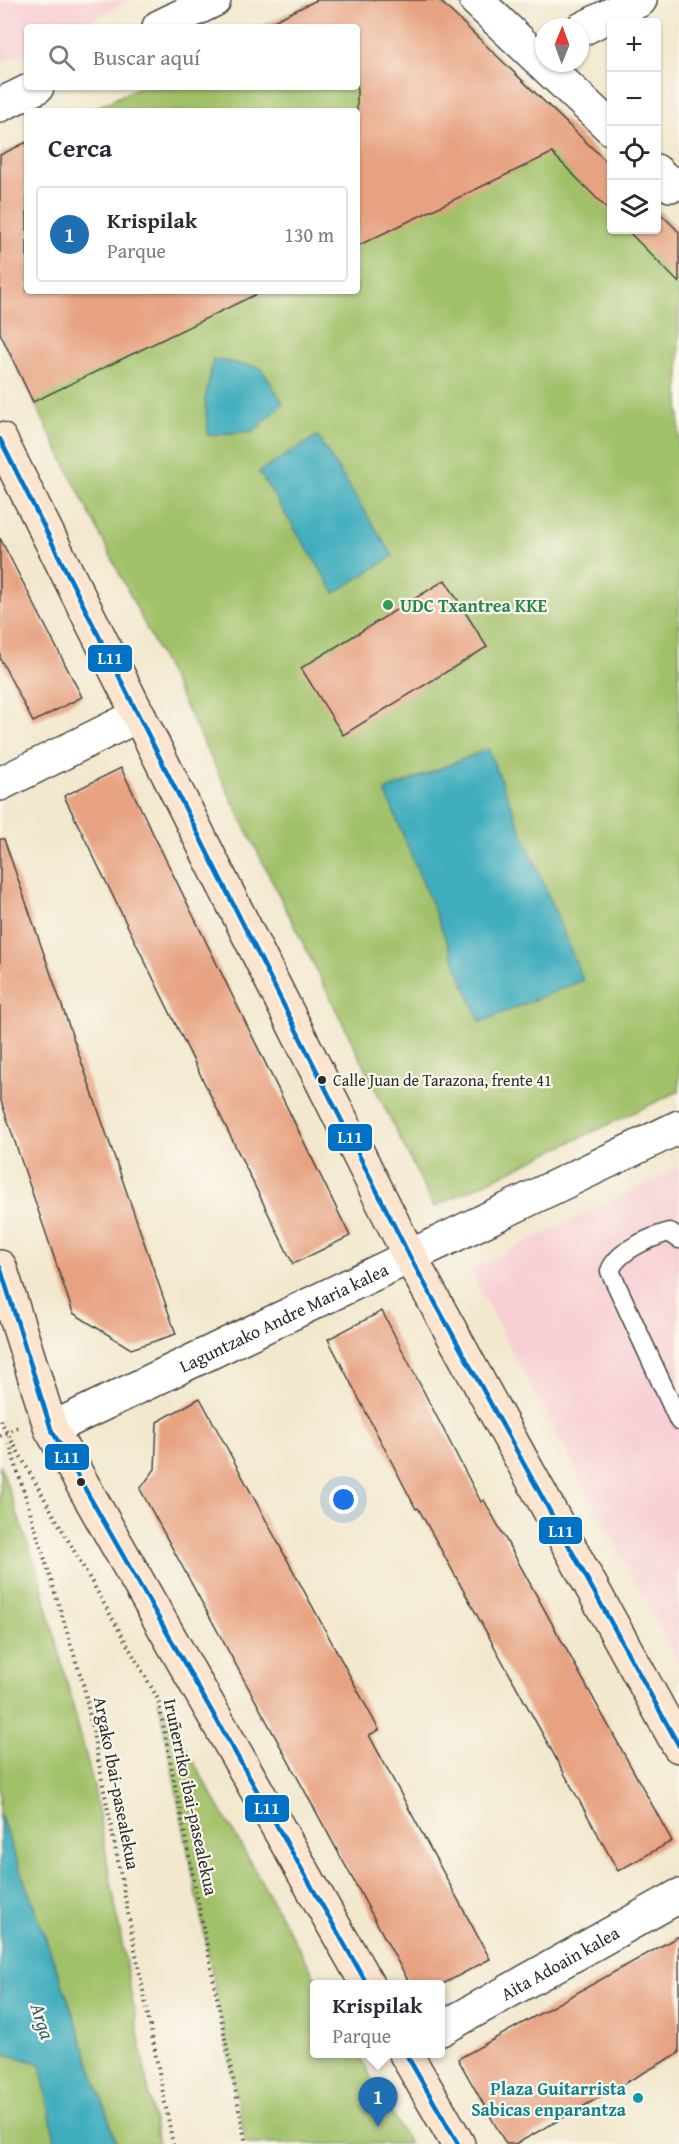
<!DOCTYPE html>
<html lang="es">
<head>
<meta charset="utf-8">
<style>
	:root { --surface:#fff; --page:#f2f2f3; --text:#2b2b33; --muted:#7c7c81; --line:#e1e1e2; --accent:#1f6fb2 }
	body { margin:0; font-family:"Gentium Book Plus",serif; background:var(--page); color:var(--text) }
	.controls { position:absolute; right:18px; top:18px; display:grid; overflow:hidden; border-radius:6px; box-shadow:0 2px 4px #0004 }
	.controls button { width:54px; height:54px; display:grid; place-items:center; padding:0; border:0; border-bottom:2px solid var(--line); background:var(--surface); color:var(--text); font:30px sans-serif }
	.compass { position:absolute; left:535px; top:18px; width:54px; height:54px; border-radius:50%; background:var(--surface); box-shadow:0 2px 4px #0004; rotate:1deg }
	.you { position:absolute; left:344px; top:1500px; width:21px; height:21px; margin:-15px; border:4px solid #fff; border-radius:50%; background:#1a73e8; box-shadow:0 0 0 9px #1a73e833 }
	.badge { display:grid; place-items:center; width:39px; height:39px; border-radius:50%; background:var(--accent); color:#fff; font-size:20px; font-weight:700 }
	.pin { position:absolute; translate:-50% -50px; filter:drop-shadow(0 2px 3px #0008) }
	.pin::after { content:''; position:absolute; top:32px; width:21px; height:18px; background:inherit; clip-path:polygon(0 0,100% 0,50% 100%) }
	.popup { position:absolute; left:310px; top:1980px; width:135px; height:78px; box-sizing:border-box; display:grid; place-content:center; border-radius:6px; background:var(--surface); filter:drop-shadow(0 2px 4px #0005); font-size:20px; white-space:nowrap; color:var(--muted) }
	.popup b { font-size:22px; color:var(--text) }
	.popup::after { content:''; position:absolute; left:50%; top:100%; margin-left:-12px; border:12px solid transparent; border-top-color:var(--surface) }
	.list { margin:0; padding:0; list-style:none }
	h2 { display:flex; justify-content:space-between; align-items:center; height:78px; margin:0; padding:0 24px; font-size:26px }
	h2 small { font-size:20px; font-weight:400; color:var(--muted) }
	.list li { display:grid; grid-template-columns:39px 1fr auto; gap:18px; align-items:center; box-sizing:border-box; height:96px; margin:0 12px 12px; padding:0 12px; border:2px solid var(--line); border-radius:6px }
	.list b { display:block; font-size:22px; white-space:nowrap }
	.list p { margin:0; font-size:20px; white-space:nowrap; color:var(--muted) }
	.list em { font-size:20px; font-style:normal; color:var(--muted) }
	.icon { flex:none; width:33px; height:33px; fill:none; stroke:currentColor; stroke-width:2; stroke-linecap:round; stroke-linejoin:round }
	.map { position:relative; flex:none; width:679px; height:2144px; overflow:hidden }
	.search { position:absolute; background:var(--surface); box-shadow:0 2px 4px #0004; left:24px; top:24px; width:336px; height:66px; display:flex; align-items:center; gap:15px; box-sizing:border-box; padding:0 21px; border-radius:6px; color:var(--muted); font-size:22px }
	.panel { position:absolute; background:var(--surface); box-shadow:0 2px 4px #0004; left:24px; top:108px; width:336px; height:186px; border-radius:6px }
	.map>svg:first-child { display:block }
</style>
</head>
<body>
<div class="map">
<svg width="679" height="2144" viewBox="0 0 679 2144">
	<rect width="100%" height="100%" fill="#fbf7ec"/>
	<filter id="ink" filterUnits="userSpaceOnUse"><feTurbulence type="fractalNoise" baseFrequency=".0167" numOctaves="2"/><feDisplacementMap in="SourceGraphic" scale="12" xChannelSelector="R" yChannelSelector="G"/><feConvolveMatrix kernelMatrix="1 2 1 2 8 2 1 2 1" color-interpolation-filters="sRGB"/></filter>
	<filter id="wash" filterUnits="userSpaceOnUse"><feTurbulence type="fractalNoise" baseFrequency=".008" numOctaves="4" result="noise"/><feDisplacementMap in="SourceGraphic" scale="24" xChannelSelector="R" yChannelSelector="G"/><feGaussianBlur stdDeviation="1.35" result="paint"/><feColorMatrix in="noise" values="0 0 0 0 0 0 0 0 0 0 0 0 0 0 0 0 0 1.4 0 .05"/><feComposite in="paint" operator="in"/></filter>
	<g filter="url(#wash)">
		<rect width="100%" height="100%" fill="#f2e8ce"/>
		<!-- built -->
		<path fill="#f7cfd4" d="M 0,0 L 131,0 L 76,27 L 27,27 L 27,51 L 0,64 Z
			M 679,1168 L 679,1665 L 469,1270 Z"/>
		<!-- green -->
		<path fill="#a1c169" stroke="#66764a" stroke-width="1.5" d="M 317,0 L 439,0 L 611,167 L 612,230 L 656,230 L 657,210 L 679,232 L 679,1091 L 434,1207 L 0,333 L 0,155 L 27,142 L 27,291 L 357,291 L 357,111 L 90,111 L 139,87 L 357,87 L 357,27 L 262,27 Z
			M 0,1465 L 39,1576 L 94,1787 L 158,2144 L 117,2144 L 70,2005 L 0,1815 Z
			M 158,1699 L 319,1984 L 315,1984 L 315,2054 L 358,2054 L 409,2144 L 246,2144 Z
			M 0,2053 L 40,2063 L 56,2144 L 0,2144 Z"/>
		<!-- water -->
		<path fill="#40adbe" stroke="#366c74" stroke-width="1.5" d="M 213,359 L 261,368 L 283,403 L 254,431 L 208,435 L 205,401 Z
			M 317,436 L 393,556 L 335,593 L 259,472 Z
			M 488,749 L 583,980 L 480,1022 L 385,791 Z
			M 0,1815 L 70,2005 L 117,2144 L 56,2144 L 40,2063 L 0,2053 Z"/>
		<g id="blocks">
			<!-- building -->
			<path fill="#e7a281" d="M 317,0 L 439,0 L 612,167 L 612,214 L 552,153 L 357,246 L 357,27 L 261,27 Z
				M 27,142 L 27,291 L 263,291 L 33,402 L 0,333 L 0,155 Z
				M 657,210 L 679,232 L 679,283 L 627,230 L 657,230 Z
				M 0,538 L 82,697 L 33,722 L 0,658 Z
				M 445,580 L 487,647 L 343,735 L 301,668 Z
				M 121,768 L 350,1236 L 293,1264 L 64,796 Z
				M 0,839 L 4,839 L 176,1334 L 131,1349 L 73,1313 L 0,1098 Z
				M 382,1311 L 481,1502 L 484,1500 L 672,1841 L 618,1871 L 418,1508 L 416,1509 L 328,1339 Z
				M 200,1398 L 379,1730 L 369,1735 L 490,1959 L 443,1984 L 410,1984 L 140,1489 L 155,1469 L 157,1422 Z
				M 679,1936 L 679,2053 L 516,2144 L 506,2144 L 458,2059 Z"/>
		</g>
	</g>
	<g filter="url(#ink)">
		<use href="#blocks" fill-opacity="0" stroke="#494743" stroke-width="1.5"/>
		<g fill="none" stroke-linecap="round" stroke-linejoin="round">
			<!-- lane casing -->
			<g stroke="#494743" stroke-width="21">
				<path id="lane" d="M 679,1239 L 669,1232 C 649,1238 617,1251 610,1271 L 679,1421"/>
			</g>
			<!-- street casing -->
			<g stroke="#494743" stroke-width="36">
				<g id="street">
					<path d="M 476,0 L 612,129"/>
					<path d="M 159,27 L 214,0"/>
					<path d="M 580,30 L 640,0"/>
					<path d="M 0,105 L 37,87"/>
					<path d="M 656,171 L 671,185 L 679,183"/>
					<path d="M 0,784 L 139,715"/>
					<path id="s1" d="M 51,1429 L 679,1127"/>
					<path id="s2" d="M 441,2029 L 679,1896"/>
				</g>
			</g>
			<!-- secondary casing -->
			<g stroke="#494743" stroke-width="36">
				<path id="secondary" d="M 0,439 L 410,1257 L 679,1746
					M 0,1267 L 51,1429 L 367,1984
					M 406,2054 L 458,2144"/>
			</g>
			<!-- path -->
			<path stroke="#494743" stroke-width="4" stroke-dasharray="1.5 4.5" stroke-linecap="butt" d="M 0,1420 L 158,1699 L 246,2144
				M 0,1436 L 18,1427
				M 9,1443 L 84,1687 L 173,2144"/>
			<!-- lane -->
			<use href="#lane" stroke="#fff" stroke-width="18"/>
			<!-- street -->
			<use href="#street" stroke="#fff" stroke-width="33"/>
			<!-- secondary -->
			<use href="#secondary" stroke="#fbe5cf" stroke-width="33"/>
			<!-- bus-1 casing -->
			<g stroke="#fbf7ec" stroke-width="9">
				<path id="bus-1" d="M 0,439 L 410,1257 L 679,1746
					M 0,1267 L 51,1429 L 367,1984
					M 406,2054 L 458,2144"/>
			</g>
			<!-- bus-1 -->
			<use href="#bus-1" stroke="#0072c6" stroke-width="4.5"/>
		</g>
	</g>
	<!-- markers -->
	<circle fill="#2e9e5b" stroke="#fbf7ec" stroke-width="2" cx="388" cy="605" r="6"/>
	<g fill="#2b2b2b" stroke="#fbf7ec" stroke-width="2">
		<circle cx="322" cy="1080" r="5"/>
		<circle cx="81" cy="1482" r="5"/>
	</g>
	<circle fill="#0f9aa8" stroke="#fbf7ec" stroke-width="2" cx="638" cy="2098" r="6"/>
	<g text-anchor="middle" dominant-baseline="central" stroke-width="4.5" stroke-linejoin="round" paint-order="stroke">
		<!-- bus labels -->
		<g font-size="16" fill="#2b2b2b" stroke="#fbf7ec" text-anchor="start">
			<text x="333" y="1080">Calle Juan de Tarazona, frente 41</text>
		</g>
		<!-- leisure labels -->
		<g font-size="18" font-weight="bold" fill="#27864d" stroke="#fbf7ec" text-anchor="start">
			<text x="400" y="605">UDC Txantrea KKE</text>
		</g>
		<!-- street labels -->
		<g font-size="18" fill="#2b2b2b" stroke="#fbf7ec">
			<text stroke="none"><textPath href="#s1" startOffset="258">Laguntzako Andre Maria kalea</textPath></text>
			<text transform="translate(117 1783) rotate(79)">Argako Ibai-pasealekua</text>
			<text transform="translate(191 1797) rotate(78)">Iruñerriko ibai-pasealekua</text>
			<text stroke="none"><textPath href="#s2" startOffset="136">Aita Adoain kalea</textPath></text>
		</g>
		<!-- culture labels -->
		<g font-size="18" font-weight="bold" fill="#0d838f" stroke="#fbf7ec" text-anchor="end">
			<text x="626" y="2088">Plaza Guitarrista<tspan x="626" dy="21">Sabicas enparantza</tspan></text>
		</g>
		<!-- water labels -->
		<g font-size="20" font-style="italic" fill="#335f66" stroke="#fbf7ec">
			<text transform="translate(43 2021) rotate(72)">Arga</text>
		</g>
	</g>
	<g stroke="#fbf7ec" stroke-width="2">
		<rect x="87" y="644" width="46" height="29" rx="6" fill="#0072c6"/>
		<rect x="327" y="1123" width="46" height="29" rx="6" fill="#0072c6"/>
		<rect x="44" y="1443" width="46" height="28" rx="6" fill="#0072c6"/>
		<rect x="538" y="1516" width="45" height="29" rx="6" fill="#0072c6"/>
		<rect x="244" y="1794" width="46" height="29" rx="6" fill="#0072c6"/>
	</g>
	<g font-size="16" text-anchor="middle" font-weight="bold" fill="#fff">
		<text x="110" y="664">L11</text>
		<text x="350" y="1143">L11</text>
		<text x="67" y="1463">L11</text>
		<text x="561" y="1537">L11</text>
		<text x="267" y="1814">L11</text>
	</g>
</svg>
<div class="controls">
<button>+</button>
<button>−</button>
<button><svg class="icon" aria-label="locate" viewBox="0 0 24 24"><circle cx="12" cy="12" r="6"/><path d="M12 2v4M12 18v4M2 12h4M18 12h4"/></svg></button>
<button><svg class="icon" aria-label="layers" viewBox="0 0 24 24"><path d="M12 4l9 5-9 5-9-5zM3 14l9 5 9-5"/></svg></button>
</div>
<svg class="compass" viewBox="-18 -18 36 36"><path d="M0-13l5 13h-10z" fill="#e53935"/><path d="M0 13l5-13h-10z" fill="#7c7c81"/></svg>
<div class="you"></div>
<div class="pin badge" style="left:378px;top:2127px">1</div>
<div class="popup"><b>Krispilak</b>Parque</div>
<div class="search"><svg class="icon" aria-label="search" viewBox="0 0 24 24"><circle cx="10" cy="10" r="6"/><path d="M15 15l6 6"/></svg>Buscar aquí</div>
<section class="panel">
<h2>Cerca<small></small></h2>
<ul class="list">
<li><span class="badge">1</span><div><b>Krispilak</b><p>Parque</p></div><em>130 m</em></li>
</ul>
</section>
</div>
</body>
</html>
